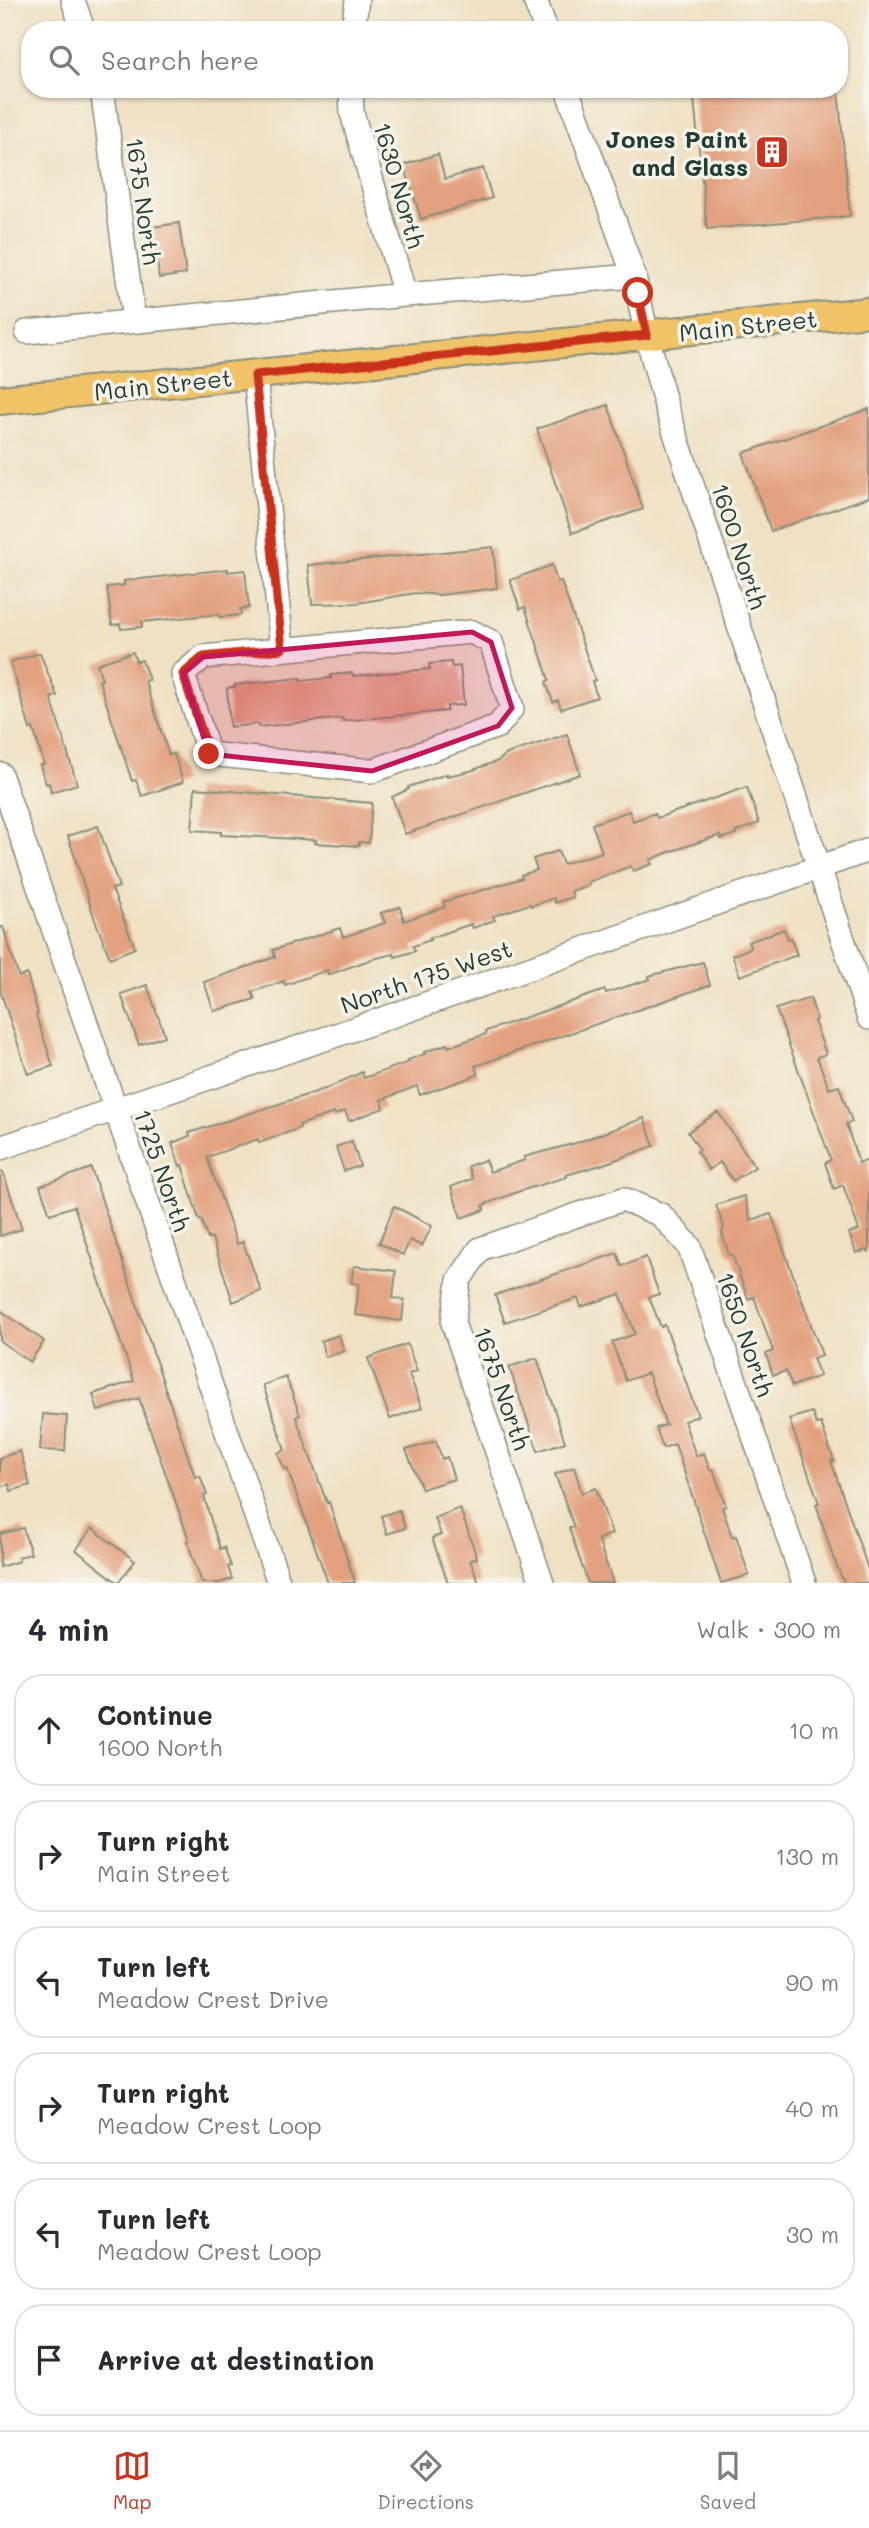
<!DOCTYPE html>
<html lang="en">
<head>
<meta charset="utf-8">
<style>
	:root { --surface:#fff; --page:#f7f7f7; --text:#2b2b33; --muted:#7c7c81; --line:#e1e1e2; --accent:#c8321e }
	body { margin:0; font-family:Mali,sans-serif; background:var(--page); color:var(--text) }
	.stop { position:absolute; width:21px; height:21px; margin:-16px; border:5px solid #c8321e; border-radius:50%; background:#fff }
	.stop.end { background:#c8321e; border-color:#fff; box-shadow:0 2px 7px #0008 }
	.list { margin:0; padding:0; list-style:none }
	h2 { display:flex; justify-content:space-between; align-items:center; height:91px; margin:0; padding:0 28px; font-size:30px }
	h2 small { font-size:23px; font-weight:400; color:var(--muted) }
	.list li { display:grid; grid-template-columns:46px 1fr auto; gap:21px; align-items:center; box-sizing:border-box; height:112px; margin:0 14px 14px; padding:0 14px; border:2px solid var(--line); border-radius:28px }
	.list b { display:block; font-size:26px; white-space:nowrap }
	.list p { margin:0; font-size:23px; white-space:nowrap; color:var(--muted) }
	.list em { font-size:23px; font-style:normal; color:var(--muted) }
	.icon { flex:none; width:38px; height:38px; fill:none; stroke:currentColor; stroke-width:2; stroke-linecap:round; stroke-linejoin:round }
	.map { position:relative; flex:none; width:869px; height:1583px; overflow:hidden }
	.search { position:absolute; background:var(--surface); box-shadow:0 2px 5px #0004; left:21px; right:21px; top:21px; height:77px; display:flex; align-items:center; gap:18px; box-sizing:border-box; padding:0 24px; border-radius:28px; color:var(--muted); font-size:26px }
	.sheet { height:847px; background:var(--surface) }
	nav { display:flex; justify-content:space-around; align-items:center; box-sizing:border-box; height:98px; border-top:2px solid var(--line); background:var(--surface); font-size:19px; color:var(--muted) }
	nav a { display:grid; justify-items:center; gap:4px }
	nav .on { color:var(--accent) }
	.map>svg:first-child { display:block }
</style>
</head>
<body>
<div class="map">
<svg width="869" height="1583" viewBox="0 0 869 1583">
	<rect width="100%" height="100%" fill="#f7f3e8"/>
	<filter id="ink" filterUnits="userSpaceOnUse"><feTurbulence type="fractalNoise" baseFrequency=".0143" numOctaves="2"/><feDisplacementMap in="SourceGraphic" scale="14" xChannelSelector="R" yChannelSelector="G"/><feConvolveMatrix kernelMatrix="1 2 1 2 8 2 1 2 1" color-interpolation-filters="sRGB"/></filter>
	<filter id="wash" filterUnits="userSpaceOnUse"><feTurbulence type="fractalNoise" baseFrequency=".00686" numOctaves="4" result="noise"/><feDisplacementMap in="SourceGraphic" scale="28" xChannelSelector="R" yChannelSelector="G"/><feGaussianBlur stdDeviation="1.57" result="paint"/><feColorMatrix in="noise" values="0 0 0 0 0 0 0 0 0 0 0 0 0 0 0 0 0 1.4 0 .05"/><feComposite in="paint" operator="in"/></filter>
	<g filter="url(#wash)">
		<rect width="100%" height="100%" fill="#f0e1c4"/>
		<g id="blocks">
			<!-- building -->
			<path fill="#e3a17f" d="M 693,89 L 838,89 L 850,216 L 707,229 Z
				M 438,154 L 445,179 L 483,168 L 492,198 L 421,219 L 404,165 Z
				M 179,223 L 186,274 L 159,278 L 153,227 Z
				M 608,405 L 643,509 L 572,533 L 537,429 Z
				M 869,409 L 869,497 L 771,531 L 743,453 Z
				M 493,547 L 497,588 L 439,595 L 415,593 L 358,603 L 312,604 L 308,565 Z
				M 552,565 L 557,582 L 561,581 L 595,680 L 592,681 L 597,697 L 561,709 L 558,700 L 553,702 L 546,682 L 549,680 L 525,607 L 520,609 L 510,580 Z
				M 228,569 L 228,572 L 245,570 L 249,608 L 240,609 L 241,615 L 219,617 L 219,614 L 142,622 L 142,627 L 121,629 L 120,624 L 112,625 L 107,587 L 124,585 L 124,581 Z
				M 133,652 L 136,662 L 142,660 L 149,680 L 145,681 L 169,755 L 174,754 L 183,782 L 142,796 L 136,780 L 132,781 L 99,681 L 102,680 L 97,664 Z
				M 40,653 L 57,696 L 51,698 L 77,784 L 51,792 L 49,783 L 46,784 L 40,765 L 44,764 L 33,728 L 30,729 L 11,664 L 13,661 Z
				M 451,662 L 452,667 L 460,666 L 464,705 L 447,706 L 447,711 L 343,721 L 342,718 L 259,727 L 259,724 L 230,727 L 227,688 L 235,687 L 235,685 L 300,678 L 300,681 L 331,678 L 331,675 L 352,673 L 353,676 L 430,669 L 429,664 Z
				M 567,734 L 580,774 L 405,834 L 392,797 L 409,789 L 408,787 L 447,774 L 447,776 L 470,771 L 498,761 L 507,754 Z
				M 747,787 L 759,823 L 735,832 L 736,834 L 721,839 L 720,835 L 669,852 L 650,860 L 652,864 L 633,871 L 631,866 L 588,882 L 589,885 L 571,891 L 573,897 L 555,903 L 554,898 L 531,906 L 530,904 L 493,916 L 495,920 L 473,928 L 471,924 L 430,938 L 430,940 L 413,946 L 415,951 L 395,957 L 394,954 L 372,959 L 328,975 L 327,970 L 285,985 L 284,981 L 252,992 L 255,999 L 214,1011 L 204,982 L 275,957 L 273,950 L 340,928 L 343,937 L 385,923 L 381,913 L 400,907 L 404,921 L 445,907 L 443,902 L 522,878 L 521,875 L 537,870 L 533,859 L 558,851 L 563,864 L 602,852 L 592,824 L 629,811 L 633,821 L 655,813 L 657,818 Z
				M 195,788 L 372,803 L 369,843 L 359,842 L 359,846 L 315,843 L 316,840 L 221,835 L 221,832 L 192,830 Z
				M 98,826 L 119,887 L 112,889 L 135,948 L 110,958 L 95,920 L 68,836 Z
				M 0,927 L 3,927 L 19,977 L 27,974 L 38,1014 L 36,1015 L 53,1066 L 28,1074 L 0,990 Z
				M 784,929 L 788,939 L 791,938 L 797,955 L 740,976 L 732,955 L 751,948 L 748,942 Z
				M 703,962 L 710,985 L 475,1066 L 478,1075 L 420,1095 L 417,1086 L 381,1100 L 384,1108 L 349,1121 L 345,1111 L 335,1115 L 334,1113 L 299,1125 L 300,1128 L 259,1143 L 258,1139 L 207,1157 L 237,1244 L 243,1242 L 261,1291 L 233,1302 L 212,1238 L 208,1239 L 201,1220 L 199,1220 L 182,1165 L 180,1166 L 172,1143 L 190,1136 L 189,1133 L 325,1089 L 362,1072 L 364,1078 L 409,1062 L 408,1060 L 425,1054 L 424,1052 L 447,1044 L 448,1047 L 486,1034 L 486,1031 L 605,990 L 606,993 L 650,979 L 649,976 Z
				M 147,985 L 165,1036 L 139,1045 L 121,994 Z
				M 810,998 L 817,1019 L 814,1021 L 826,1054 L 817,1057 L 829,1089 L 839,1086 L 852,1122 L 846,1124 L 859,1163 L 869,1160 L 869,1252 L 866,1250 L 856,1253 L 849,1233 L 859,1230 L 843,1185 L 834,1189 L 825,1163 L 831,1160 L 776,1009 Z
				M 718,1112 L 755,1167 L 733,1181 L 720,1162 L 709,1170 L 697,1152 L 700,1150 L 688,1132 Z
				M 644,1118 L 654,1146 L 601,1165 L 566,1175 L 567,1177 L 520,1191 L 483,1205 L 484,1210 L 461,1218 L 451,1187 L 472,1179 L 468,1166 L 485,1160 L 490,1172 L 525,1160 L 524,1157 L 576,1143 Z
				M 352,1141 L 360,1166 L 344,1171 L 336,1147 Z
				M 91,1168 L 195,1477 L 200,1476 L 207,1495 L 204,1496 L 210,1517 L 220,1549 L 224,1547 L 231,1566 L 228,1567 L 232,1579 L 219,1583 L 202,1583 L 187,1541 L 189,1540 L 139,1398 L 98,1411 L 93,1394 L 134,1381 L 74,1206 L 50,1214 L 40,1186 Z
				M 0,1172 L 3,1172 L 22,1229 L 0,1236 Z
				M 744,1196 L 751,1220 L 771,1214 L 822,1355 L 813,1358 L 820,1376 L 792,1386 L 786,1371 L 773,1375 L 766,1354 L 773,1351 L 754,1297 L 748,1299 L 732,1254 L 729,1255 L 722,1233 L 724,1227 L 716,1205 Z
				M 394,1206 L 432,1226 L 422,1246 L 410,1240 L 403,1255 L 379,1243 Z
				M 617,1253 L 622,1266 L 646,1257 L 659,1294 L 649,1297 L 661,1327 L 665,1325 L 698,1416 L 684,1421 L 696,1456 L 704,1453 L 710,1470 L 713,1469 L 726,1506 L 722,1507 L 732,1537 L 736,1536 L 749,1575 L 721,1583 L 675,1444 L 663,1448 L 656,1428 L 666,1425 L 648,1373 L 626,1381 L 612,1342 L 635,1334 L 620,1294 L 581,1307 L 578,1298 L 505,1322 L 495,1295 Z
				M 354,1266 L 396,1271 L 393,1298 L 404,1300 L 402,1321 L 355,1315 L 359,1284 L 351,1283 Z
				M 0,1310 L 44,1341 L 30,1362 L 0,1341 Z
				M 339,1335 L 344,1351 L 325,1357 L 321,1341 Z
				M 407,1344 L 417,1371 L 409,1374 L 422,1408 L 390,1419 L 368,1358 Z
				M 537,1358 L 565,1442 L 538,1451 L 509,1367 Z
				M 286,1377 L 300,1415 L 296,1417 L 327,1503 L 329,1502 L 355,1583 L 328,1583 L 287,1468 L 284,1469 L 278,1453 L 285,1450 L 263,1385 Z
				M 812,1412 L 816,1424 L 821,1423 L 834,1461 L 831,1461 L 869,1572 L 869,1583 L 844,1583 L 833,1557 L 816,1504 L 819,1503 L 789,1419 Z
				M 43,1414 L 67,1416 L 65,1451 L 40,1450 Z
				M 436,1441 L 442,1459 L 447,1457 L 454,1479 L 422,1489 L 406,1450 Z
				M 20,1451 L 30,1485 L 11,1491 L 9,1484 L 0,1487 L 0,1458 Z
				M 574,1467 L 582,1493 L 596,1488 L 612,1534 L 598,1539 L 613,1583 L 588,1583 L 569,1528 L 574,1527 L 555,1474 Z
				M 460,1508 L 477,1558 L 470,1560 L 479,1583 L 448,1583 L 432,1538 L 441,1535 L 435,1518 Z
				M 399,1510 L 405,1528 L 387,1534 L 381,1516 Z
				M 23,1528 L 31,1554 L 18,1557 L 19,1561 L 0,1567 L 0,1534 Z
				M 92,1528 L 135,1561 L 118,1583 L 76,1550 Z"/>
		</g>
	</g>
	<g filter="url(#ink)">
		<use href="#blocks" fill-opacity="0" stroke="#888f7c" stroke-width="2"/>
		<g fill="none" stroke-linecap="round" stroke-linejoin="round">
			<!-- minor casing -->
			<g stroke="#888f7c" stroke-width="26">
				<path id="minor" d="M 73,0 L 83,30
					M 535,0 L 546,30
					M 353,30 L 357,0
					M 102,89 L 134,321
					M 351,89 L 352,113 L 405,295
					M 567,89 L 634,276 L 647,336 L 666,406 L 869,1018
					M 27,332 L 405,295 L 634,276
					M 255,375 L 282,649
					M 472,632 L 491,642 L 512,708 L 498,726 L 372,771 L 209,754 L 183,674 L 203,657 Z
					M 0,774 L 279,1583
					M 0,1148 L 354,1029 L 869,850
					M 542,1583 L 453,1323 L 459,1280 L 480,1249 L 623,1199 L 661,1215 L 689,1246 L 804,1583"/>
			</g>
			<!-- major casing -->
			<g stroke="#888f7c" stroke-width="32">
				<path id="major" d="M 0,400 L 869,312"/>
			</g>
			<!-- minor -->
			<use href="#minor" stroke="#fff" stroke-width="23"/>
			<!-- major -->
			<use href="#major" stroke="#f1c369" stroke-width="28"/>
		</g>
	</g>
	<g fill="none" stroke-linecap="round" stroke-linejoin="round" filter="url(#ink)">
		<!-- route -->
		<path stroke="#c8321e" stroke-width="9" d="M 209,754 L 183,674 L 203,657 L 282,649 L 255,375 L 647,335 L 638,293"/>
	</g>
	<!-- marked area -->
	<path fill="#c2185b" fill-opacity="0.2" stroke="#c2185b" stroke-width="5" stroke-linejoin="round" d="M 472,632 L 491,642 L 512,708 L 498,726 L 372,771 L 209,754 L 183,674 L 203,657 Z"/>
	<!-- icons -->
	<defs>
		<g id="building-square" transform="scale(1.75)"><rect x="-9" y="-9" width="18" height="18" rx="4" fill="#c8321e" stroke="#f7f3e8"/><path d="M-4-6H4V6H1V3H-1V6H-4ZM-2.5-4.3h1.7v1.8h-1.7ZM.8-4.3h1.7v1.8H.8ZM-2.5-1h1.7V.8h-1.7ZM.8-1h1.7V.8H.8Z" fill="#fff"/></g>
	</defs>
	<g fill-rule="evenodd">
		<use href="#building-square" x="772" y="152"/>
	</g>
	<g text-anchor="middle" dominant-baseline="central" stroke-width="7" stroke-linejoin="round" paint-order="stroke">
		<!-- poi labels -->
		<g font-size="24" font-weight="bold" fill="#1f3d34" stroke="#f7f3e8" text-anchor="end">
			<text x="748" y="138">Jones Paint<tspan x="748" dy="28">and Glass</tspan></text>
		</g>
		<!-- street labels -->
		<g font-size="24" fill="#1f3d34" stroke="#f7f3e8">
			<text transform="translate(400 185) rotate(74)">1630 North</text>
			<text transform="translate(144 201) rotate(82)">1675 North</text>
			<text transform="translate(748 325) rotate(-6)">Main Street</text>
			<text transform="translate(163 384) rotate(-6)">Main Street</text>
			<text transform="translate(740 546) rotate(72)">1600 North</text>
			<text transform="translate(426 976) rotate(-19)">North 175 West</text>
			<text transform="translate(163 1170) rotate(71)">1725 North</text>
			<text transform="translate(746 1334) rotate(71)">1650 North</text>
			<text transform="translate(503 1388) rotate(71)">1675 North</text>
		</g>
	</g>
</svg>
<div class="stop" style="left:638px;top:293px"></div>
<div class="stop end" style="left:209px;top:754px"></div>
<div class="search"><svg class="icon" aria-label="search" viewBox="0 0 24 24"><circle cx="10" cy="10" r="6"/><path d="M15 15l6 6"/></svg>Search here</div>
</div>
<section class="sheet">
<h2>4 min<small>Walk · 300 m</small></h2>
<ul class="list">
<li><svg class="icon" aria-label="ahead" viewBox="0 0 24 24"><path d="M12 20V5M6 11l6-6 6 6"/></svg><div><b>Continue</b><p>1600 North</p></div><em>10 m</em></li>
<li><svg class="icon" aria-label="right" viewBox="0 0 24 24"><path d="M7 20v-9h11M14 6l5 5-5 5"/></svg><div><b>Turn right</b><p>Main Street</p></div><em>130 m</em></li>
<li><svg class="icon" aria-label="left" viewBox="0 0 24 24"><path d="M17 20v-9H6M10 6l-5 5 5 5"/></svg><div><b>Turn left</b><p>Meadow Crest Drive</p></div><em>90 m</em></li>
<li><svg class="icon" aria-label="right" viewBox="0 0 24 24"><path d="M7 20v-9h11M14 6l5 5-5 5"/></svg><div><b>Turn right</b><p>Meadow Crest Loop</p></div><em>40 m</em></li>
<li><svg class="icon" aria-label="left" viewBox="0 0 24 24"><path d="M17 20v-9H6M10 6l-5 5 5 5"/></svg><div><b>Turn left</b><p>Meadow Crest Loop</p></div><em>30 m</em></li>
<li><svg class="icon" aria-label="arrive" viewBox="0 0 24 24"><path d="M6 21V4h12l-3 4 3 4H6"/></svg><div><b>Arrive at destination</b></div></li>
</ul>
</section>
<nav>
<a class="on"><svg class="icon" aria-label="map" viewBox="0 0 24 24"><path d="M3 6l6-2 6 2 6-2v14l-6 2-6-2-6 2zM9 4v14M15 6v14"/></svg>Map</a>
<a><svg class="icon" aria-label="directions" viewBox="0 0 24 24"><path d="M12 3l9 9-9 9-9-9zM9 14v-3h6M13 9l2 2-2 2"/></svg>Directions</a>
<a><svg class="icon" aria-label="saved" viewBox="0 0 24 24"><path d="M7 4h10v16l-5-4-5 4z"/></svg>Saved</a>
</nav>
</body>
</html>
